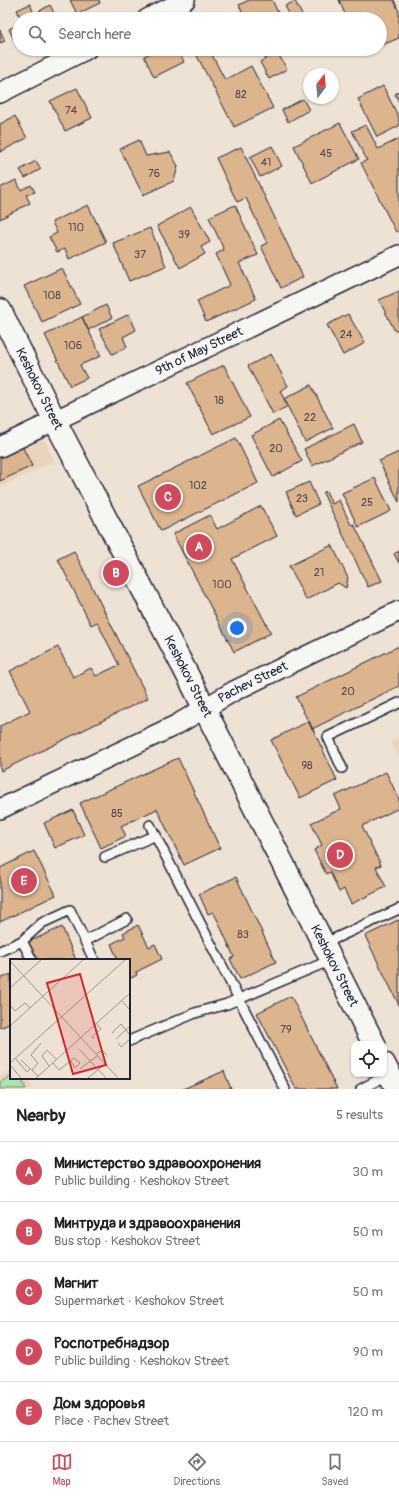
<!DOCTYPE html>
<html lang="en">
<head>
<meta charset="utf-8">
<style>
	:root { --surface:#fff; --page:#f2f2f2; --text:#222; --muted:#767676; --line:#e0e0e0; --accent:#d1495b }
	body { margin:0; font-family:Pangolin,sans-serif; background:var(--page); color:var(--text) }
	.controls { position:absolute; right:12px; bottom:12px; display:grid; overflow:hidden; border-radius:8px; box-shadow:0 1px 3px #0004 }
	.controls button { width:36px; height:36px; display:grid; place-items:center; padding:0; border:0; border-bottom:1px solid var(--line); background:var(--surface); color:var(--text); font:20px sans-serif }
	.compass { position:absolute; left:303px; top:68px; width:36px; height:36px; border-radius:50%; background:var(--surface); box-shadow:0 1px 3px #0004; rotate:16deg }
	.you { position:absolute; left:237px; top:628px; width:14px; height:14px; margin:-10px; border:3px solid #fff; border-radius:50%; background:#1a73e8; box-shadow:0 0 0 6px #1a73e833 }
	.badge { display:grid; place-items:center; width:26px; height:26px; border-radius:50%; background:var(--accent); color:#fff; font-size:13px; font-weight:700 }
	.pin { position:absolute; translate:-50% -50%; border:2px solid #fff; box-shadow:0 1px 4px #0006 }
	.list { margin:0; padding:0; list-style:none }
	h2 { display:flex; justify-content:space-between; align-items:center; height:52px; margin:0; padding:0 16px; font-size:17px }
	h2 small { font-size:13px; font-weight:400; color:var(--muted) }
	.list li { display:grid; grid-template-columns:26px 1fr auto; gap:12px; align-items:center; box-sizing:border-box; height:60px; padding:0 16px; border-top:1px solid var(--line) }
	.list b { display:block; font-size:15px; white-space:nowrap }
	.list p { margin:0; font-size:13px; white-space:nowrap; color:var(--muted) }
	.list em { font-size:13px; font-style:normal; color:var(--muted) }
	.icon { flex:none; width:22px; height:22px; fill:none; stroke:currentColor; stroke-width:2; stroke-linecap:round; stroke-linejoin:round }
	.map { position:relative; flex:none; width:399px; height:1089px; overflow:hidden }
	.search { position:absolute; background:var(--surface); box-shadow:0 1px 3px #0004; left:12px; right:12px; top:12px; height:44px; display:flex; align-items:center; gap:10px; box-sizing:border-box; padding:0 14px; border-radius:22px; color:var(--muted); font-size:15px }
	.sheet { height:352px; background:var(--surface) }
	nav { display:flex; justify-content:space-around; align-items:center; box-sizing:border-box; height:56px; border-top:1px solid var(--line); background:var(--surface); font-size:11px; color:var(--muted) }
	nav a { display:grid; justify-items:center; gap:2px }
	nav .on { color:var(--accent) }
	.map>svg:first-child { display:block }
</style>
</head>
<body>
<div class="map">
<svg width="399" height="1089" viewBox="0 0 399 1089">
	<rect width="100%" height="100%" fill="#eee2d4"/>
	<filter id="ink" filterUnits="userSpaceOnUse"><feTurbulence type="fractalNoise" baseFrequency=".025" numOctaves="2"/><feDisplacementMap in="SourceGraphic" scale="8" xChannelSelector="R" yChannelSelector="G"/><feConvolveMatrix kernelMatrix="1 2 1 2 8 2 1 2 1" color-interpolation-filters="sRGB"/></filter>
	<g filter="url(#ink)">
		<!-- built -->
		<path fill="#e9d4bf" d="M 41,433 L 55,461 L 0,487 L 0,454 Z
			M 399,737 L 399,758 L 391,742 Z
			M 11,1070 L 11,1078 L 27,1078 L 33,1089 L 0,1089 L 0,1076 Z"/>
		<!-- green -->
		<path fill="#abe5aa" stroke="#668472" d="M 11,1077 L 11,1078 L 21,1078 L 26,1089 L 0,1089 L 0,1082 Z"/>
		<!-- building -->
		<path fill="#dcb48d" stroke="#22223b" d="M 70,0 L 99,0 L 100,3 L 77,14 Z
			M 249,0 L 272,0 L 279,15 L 271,19 L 245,19 L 239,5 Z
			M 339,0 L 394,0 L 399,12 L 399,38 L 380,46 L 380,19 L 347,19 Z
			M 295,1 L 304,19 L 292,19 L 285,6 Z
			M 30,4 L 36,19 L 21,19 L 17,10 Z
			M 50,5 L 57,19 L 42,19 L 38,12 Z
			M 19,24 L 19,45 L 17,46 L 9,29 Z
			M 0,30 L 5,41 L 0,43 Z
			M 159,49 L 178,49 L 184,62 L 154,77 L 144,56 Z
			M 195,49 L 209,49 L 225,80 L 251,66 L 273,108 L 234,127 L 194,50 Z
			M 360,49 L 373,49 L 362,53 Z
			M 277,52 L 287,69 L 269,79 L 260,62 Z
			M 383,86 L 399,118 L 399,126 L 377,137 L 358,99 Z
			M 77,88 L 92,118 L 65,131 L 50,101 Z
			M 399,92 L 399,102 L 395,94 Z
			M 303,99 L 309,110 L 288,122 L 282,110 Z
			M 15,116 L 27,138 L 0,152 L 0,124 Z
			M 340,123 L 359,159 L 312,183 L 294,146 Z
			M 366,125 L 378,149 L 399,139 L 399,230 L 396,232 L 361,163 L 367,160 L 352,131 Z
			M 139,140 L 146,156 L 170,152 L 178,166 L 174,181 L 143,195 L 120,149 Z
			M 272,146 L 282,166 L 260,177 L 250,157 Z
			M 241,147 L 303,277 L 281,288 L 261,246 L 267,243 L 246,198 L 237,202 L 216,158 Z
			M 36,161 L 41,169 L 25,178 L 20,170 Z
			M 16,180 L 21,190 L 31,185 L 35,192 L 26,195 L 30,203 L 0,219 L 0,188 Z
			M 88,205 L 106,242 L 69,259 L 65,249 L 57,252 L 49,237 L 57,233 L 52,222 Z
			M 235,205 L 258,255 L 239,263 L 256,299 L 206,322 L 197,301 L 230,285 L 216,254 L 224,250 L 209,217 Z
			M 191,207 L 210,242 L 201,247 L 205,254 L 180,268 L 157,226 Z
			M 150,228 L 166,266 L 129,281 L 113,243 Z
			M 62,268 L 80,304 L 42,322 L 24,286 Z
			M 399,291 L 399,329 L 395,331 L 379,300 Z
			M 106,305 L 112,318 L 88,330 L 82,317 Z
			M 129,314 L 136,330 L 123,337 L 127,347 L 112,354 L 99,329 Z
			M 348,314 L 365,343 L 343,355 L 327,325 Z
			M 82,317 L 101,356 L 80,365 L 87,378 L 70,386 L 45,335 Z
			M 271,354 L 288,386 L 280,391 L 288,406 L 273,414 L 248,366 Z
			M 224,365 L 250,417 L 213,434 L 187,383 Z
			M 311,385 L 333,428 L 305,442 L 284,399 Z
			M 279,420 L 302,461 L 273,477 L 251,435 Z
			M 354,424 L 362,442 L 312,466 L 304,449 Z
			M 236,438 L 258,483 L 161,531 L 138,486 Z
			M 22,446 L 32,466 L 0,481 L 0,457 Z
			M 399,452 L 399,502 L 379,461 Z
			M 375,478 L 391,511 L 358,527 L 342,493 Z
			M 309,482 L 319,504 L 296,515 L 286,492 Z
			M 326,491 L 332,504 L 339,500 L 351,525 L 354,524 L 382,581 L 368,587 L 323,493 Z
			M 261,506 L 277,536 L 232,559 L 271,633 L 234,652 L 173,534 L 210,515 L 217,529 Z
			M 332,545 L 348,578 L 346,588 L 338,583 L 306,600 L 289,566 Z
			M 74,551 L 148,698 L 1,771 L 0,768 L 0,726 L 30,711 L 10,671 L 58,647 L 73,677 L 91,668 L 96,676 L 119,665 L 97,622 L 91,625 L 58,559 Z
			M 399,551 L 399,563 L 394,554 Z
			M 399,646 L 399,686 L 312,729 L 296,697 Z
			M 309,721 L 337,780 L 300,798 L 271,740 Z
			M 178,758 L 220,848 L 184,865 L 157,809 L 121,826 L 126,836 L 101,848 L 80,803 Z
			M 386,772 L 399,799 L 399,808 L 362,826 L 381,865 L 376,867 L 386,887 L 351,904 L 344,889 L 339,892 L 330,872 L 326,874 L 314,850 L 322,845 L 311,823 L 341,809 L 335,796 Z
			M 73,810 L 84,835 L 55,848 L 44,823 Z
			M 34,851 L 56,895 L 0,922 L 0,868 Z
			M 236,877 L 276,962 L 240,979 L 230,959 L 234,957 L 217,919 L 213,912 L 208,914 L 199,894 Z
			M 398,920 L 399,922 L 399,1005 L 365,936 Z
			M 138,925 L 149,947 L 155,944 L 162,959 L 136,972 L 137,975 L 129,979 L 129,960 L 118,960 L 111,944 L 125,937 L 123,933 Z
			M 62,927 L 76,960 L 33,960 L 26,943 Z
			M 11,974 L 11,1023 L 0,1028 L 0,979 Z
			M 291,996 L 337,1089 L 296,1089 L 257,1013 Z
			M 224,1071 L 231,1089 L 183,1089 Z"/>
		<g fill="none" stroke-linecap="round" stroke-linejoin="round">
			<!-- service casing -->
			<g stroke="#22223b" stroke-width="12">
				<path id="service" d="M 342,768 L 328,737 L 399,703
					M 150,825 L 285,1089
					M 105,857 L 156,835
					M 22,941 L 32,960
					M 85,941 L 127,919
					M 323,944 L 399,909
					M 0,951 L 22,941 L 42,923 L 70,910 L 94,960
					M 129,1041 L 195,1013 L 227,1004 L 331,960
					M 361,1089 L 389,1074"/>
			</g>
			<!-- minor casing -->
			<g stroke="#22223b" stroke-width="22">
				<g id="minor">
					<path d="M 147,19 L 185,0"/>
					<path d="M 0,93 L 87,49"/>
					<path id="s1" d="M 0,447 L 399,255"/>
					<path id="s2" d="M 0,809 L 176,725 L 234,691 L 399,611"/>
				</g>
			</g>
			<!-- tertiary casing -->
			<g stroke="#22223b" stroke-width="25">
				<g id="tertiary">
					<path id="s3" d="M 0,310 L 55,421 L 189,678 L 374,1044"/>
					<path d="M 384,1064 L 397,1089"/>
				</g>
			</g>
			<!-- service -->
			<use href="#service" stroke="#f6f6f2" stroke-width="9"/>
			<!-- minor -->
			<use href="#minor" stroke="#f6f6f2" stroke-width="19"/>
			<!-- tertiary -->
			<use href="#tertiary" stroke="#f6f6f2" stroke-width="22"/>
		</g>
	</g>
	<g text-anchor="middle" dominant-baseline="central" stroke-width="3.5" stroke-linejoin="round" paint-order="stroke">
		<!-- number labels -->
		<g font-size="11" fill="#504650">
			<text x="241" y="94">82</text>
			<text x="71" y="110">74</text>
			<text x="326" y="153">45</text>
			<text x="266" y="162">41</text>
			<text x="154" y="173">76</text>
			<text x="76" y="227">110</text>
			<text x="184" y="234">39</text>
			<text x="140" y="254">37</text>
			<text x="52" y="295">108</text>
			<text x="346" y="334">24</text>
			<text x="73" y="345">106</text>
			<text x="219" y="400">18</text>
			<text x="310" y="417">22</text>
			<text x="276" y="448">20</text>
			<text x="198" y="485">102</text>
			<text x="302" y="498">23</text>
			<text x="367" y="502">25</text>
			<text x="319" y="572">21</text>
			<text x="222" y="584">100</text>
			<text x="348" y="691">20</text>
			<text x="307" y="765">98</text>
			<text x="117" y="813">85</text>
			<text x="243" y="934">83</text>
			<text x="286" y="1029">79</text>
		</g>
		<!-- street labels -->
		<g font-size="13" fill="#22223b" stroke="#f6f6f2">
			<text stroke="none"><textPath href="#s1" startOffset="221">9th of May Street</textPath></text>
			<text stroke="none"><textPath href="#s3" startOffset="88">Keshokov Street</textPath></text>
			<text stroke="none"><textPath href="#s3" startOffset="412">Keshokov Street</textPath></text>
			<text stroke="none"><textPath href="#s2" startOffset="283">Pachev Street</textPath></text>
			<text stroke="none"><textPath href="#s3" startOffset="736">Keshokov Street</textPath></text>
		</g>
	</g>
	<!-- overview -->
	<g transform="translate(10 959)">
		<rect width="120" height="120" fill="#eee2d4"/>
		<path fill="none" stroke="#9c9597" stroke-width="1" d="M 0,2 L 109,120M 0,29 L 32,0M 112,42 L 120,51M 0,46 L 5,52 L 15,44 L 20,49M 0,67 L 74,0M 102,74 L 111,65 L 120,76M 84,80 L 82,78 L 91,70 L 86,64M 106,80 L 120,67M 108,84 L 111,88 L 120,80M 69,90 L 97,120M 86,95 L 92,91 L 97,96M 5,99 L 17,113 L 20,110M 11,101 L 28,117M 0,104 L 115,1M 43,104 L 49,111 L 64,99 L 70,104 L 65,109 L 61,102M 0,106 L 12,120M 39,107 L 32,97 L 37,91 L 46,100M 70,110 L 87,97M 22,111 L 28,104 L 21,96 L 31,84M 78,119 L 95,105M 25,120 L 120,34"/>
		<path fill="#d62828" fill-opacity="0.15" stroke="#d62828" stroke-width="2" d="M 70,15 L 96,106 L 63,115 L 37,24 Z"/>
		<rect width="120" height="120" fill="none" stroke="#22223b" stroke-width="2"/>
	</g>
</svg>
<div class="controls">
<button><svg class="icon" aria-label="locate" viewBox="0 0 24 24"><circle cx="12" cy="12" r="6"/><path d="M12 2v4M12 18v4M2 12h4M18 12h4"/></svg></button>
</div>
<svg class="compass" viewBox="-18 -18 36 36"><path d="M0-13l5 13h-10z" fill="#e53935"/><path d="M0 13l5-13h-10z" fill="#767676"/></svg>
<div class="you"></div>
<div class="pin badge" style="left:199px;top:547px">A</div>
<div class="pin badge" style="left:116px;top:573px">B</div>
<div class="pin badge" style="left:168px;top:497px">C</div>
<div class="pin badge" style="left:340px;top:855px">D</div>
<div class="pin badge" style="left:24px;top:881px">E</div>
<div class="search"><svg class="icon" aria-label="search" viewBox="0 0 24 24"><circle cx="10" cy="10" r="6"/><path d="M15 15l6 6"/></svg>Search here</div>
</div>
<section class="sheet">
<h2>Nearby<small>5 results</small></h2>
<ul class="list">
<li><span class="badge">A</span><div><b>Министерство здравоохронения</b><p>Public building · Keshokov Street</p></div><em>30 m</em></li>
<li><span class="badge">B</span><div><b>Минтруда и здравоохранения</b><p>Bus stop · Keshokov Street</p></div><em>50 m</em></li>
<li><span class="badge">C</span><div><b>Магнит</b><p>Supermarket · Keshokov Street</p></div><em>50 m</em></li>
<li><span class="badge">D</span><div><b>Роспотребнадзор</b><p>Public building · Keshokov Street</p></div><em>90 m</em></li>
<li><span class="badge">E</span><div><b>Дом здоровья</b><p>Place · Pachev Street</p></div><em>120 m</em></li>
</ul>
</section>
<nav>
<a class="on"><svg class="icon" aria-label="map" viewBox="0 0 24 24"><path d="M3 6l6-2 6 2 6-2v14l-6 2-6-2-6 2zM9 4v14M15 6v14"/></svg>Map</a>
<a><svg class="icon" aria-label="directions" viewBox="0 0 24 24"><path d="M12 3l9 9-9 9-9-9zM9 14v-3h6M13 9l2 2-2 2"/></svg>Directions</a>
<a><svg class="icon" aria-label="saved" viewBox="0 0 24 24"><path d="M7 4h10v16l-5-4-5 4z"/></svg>Saved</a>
</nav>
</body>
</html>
